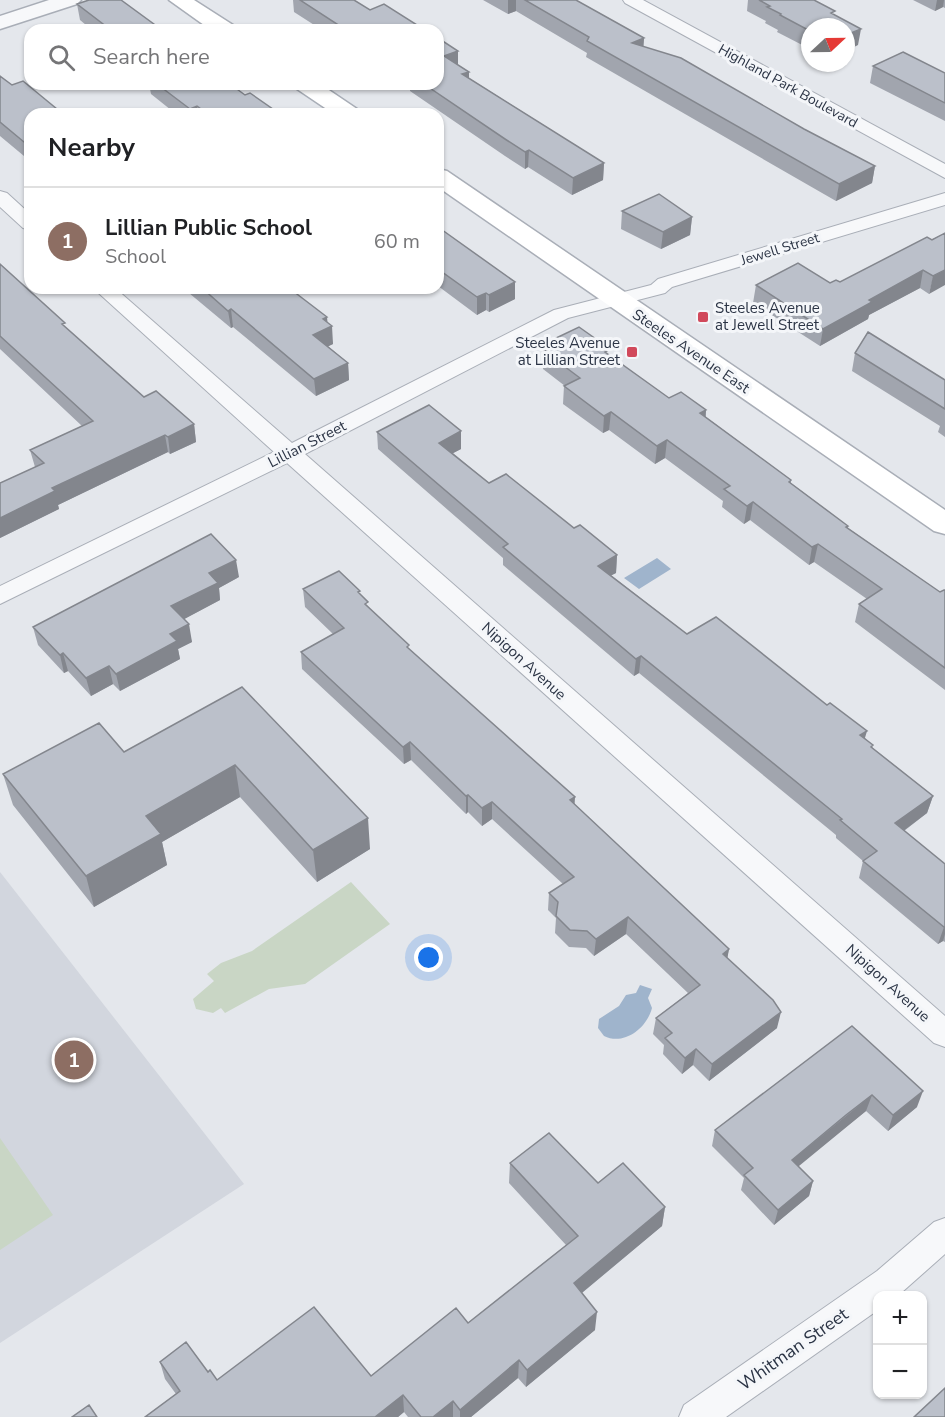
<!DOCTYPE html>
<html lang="en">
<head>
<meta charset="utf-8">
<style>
	:root { --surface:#fff; --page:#f6f6f6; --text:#202124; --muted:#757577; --line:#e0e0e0; --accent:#1a73e8 }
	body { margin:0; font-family:"Nunito Sans",sans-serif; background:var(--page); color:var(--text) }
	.controls { position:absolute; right:18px; bottom:18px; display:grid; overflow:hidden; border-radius:12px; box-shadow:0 2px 4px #0004 }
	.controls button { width:54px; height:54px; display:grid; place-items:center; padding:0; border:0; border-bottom:2px solid var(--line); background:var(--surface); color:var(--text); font:30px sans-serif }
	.compass { position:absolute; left:801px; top:18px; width:54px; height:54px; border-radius:50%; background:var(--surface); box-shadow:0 2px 4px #0004; rotate:68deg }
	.you { position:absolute; left:429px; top:958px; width:21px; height:21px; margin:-15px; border:4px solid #fff; border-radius:50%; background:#1a73e8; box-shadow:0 0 0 9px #1a73e833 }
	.badge { display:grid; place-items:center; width:39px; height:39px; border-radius:50%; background:var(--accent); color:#fff; font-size:20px; font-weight:700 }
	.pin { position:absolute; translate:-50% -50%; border:3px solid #fff; box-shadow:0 2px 6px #0006 }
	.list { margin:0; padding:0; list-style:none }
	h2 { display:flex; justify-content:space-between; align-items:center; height:78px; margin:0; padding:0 24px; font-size:26px }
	h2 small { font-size:20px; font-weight:400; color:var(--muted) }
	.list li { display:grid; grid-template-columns:39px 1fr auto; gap:18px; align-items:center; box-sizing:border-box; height:108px; padding:0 24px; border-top:2px solid var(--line) }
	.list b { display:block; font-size:22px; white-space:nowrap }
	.list p { margin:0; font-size:20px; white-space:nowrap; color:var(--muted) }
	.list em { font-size:20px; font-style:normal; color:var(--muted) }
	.icon { flex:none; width:33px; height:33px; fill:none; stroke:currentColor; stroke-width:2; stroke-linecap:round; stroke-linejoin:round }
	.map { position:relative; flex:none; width:945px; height:1417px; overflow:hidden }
	.search { position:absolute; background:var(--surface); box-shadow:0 2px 4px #0004; left:24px; top:24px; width:420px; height:66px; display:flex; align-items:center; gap:15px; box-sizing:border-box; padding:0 21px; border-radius:18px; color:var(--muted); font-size:22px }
	.panel { position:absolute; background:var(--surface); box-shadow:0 2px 4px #0004; left:24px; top:108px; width:420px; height:186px; border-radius:18px }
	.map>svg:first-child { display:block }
</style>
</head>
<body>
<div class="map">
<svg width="945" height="1417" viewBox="0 0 945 1417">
	<rect width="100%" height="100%" fill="#e4e7ec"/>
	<!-- built -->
	<path fill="#d2d6de" d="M 0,872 L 244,1184 L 0,1343 Z"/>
	<!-- green -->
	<path fill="#c9d6c5" d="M 351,882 L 390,924 L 305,984 L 269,989 L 225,1013 L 221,1008 L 213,1013 L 196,1009 L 193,999 L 214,981 L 207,974 L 221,963 L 252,951 Z
		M 0,1138 L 53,1215 L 0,1250 Z"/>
	<!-- water -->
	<path fill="#9fb4cc" d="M 657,558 L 671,569 L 639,589 L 624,578 Z
		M 640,985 L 652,989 L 648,998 L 652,1008 C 647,1028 624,1046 604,1036 L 598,1028 L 599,1019 L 619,1006 L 626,995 L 636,993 Z"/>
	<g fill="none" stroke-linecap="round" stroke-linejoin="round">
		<!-- minor casing -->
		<g stroke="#a9aeb7" stroke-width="2">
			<path id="minor" d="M 623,0 L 643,0 L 945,164 L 945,178 L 625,3 Z
				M 0,191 L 7,193 L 30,214 L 30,230 L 23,228 L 0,207 Z
				M 945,193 L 945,205 L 672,287 L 665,293 L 568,318 L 305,454 L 945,1016 L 945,1047 L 934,1043 L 287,463 L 0,604 L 0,586 L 274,452 L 93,288 L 115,288 L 292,443 L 554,310 L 651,285 L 658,279 Z
				M 945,1218 L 945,1254 L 901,1293 L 897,1296 L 878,1296 L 878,1310 L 726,1417 L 679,1417 L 684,1405 L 877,1271 L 934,1222 Z"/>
		</g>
		<!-- tertiary casing -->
		<g stroke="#a9aeb7" stroke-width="3">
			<path id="tertiary" d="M 49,0 L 81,0 L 77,4 L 0,29 L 0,16 Z"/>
		</g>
		<!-- secondary casing -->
		<g stroke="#a9aeb7" stroke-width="3">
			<path id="secondary" d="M 169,0 L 194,0 L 233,25 L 236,30 L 211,30 Z
				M 294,84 L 320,84 L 357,109 L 361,114 L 334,114 L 297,89 Z
				M 438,169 L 447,171 L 945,510 L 945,534 L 934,531 L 438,187 Z"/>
		</g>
		<!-- minor -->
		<use href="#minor" fill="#f7f8fa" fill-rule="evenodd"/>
		<!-- tertiary -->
		<use href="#tertiary" fill="#f7f8fa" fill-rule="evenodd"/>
		<!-- secondary -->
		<use href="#secondary" fill="#fff" fill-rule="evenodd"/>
	</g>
	<!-- wall -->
	<path fill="#a1a5ae" d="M 293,0 L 354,0 L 370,10 L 425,30 L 322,30 L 294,12 Z
		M 483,0 L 576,0 L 644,38 L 643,46 L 875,166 L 872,183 L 836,201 L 586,57 L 587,53 L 516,11 L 508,14 Z
		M 748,0 L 814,0 L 834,15 L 858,45 L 810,27 L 810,49 L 777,32 L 778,30 L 765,23 L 766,21 L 747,11 Z
		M 913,0 L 945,0 L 945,8 L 943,7 L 935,11 Z
		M 77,4 L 162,30 L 92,30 L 80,20 Z
		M 458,65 L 469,72 L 469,78 L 604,163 L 603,180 L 572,195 L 528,167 L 525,169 L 505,156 L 410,91 L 410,88 L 404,84 L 438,84 Z
		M 873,66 L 945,73 L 945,121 L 870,83 Z
		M 0,76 L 12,85 L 30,114 L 30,161 L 0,136 Z
		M 149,84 L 230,84 L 245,95 L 280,114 L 176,114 L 151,94 Z
		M 622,211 L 692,217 L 690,235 L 661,249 L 621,229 Z
		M 438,227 L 515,299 L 489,312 L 486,310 L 477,315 L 438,286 Z
		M 945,233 L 929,294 L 920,288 L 869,315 L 868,319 L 820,346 L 753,303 L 756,285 L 840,282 Z
		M 0,264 L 65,327 L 144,397 L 194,424 L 196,442 L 170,454 L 168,452 L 58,505 L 59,509 L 0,538 L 0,483 L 35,467 L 30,450 L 82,426 L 0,349 Z
		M 183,288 L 289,288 L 328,323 L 333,344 L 328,346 L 348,363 L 349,380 L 316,396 L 233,327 L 231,328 Z
		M 552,340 L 609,355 L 669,398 L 706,410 L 706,417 L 791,480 L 791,483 L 848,526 L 848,528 L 940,592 L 945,590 L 945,690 L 855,622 L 859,604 L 867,599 L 814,562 L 809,565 L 750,520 L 744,524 L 722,507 L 723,501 L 665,458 L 655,464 L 609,430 L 603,433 L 563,404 L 564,386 L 565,386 L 543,369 L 544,351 L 552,347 Z
		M 855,353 L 945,380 L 945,437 L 938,432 L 940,426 L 852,371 Z
		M 461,431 L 461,449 L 453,453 L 489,483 L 574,528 L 617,555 L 616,573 L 611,575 L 687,634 L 865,738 L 873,748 L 933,796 L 927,813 L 904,831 L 945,864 L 945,942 L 943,941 L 938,944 L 859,878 L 863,861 L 836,838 L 836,835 L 639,673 L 634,676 L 503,565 L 503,558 L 378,449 L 377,432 Z
		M 239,577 L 219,588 L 220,600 L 184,619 L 192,642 L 178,649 L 180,659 L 120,691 L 113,684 L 91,696 L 68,671 L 64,673 L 38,645 L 33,627 Z
		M 303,589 L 361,595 L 368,607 L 410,650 L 729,949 L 727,958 L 777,1028 L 709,1081 L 693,1065 L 682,1074 L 663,1054 L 664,1045 L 653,1034 L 656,1018 L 688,993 L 626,934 L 594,956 L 586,948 L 569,947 L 555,933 L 556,918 L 548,910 L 549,893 L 563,884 L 492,819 L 482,826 L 468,812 L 466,814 L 411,760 L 404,764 L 302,669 L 301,652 L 333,634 L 305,607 Z
		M 242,687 L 370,849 L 317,882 L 240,797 L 162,842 L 167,865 L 94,907 L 13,805 L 3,774 L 124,752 Z
		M 852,1026 L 917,1107 L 888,1131 L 866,1111 L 841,1131 L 798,1166 L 813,1181 L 809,1196 L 774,1225 L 741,1190 L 744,1178 L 712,1146 L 715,1130 Z
		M 510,1163 L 598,1183 L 665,1207 L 662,1226 L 582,1293 L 595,1330 L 526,1387 L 518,1378 L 471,1417 L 408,1417 L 404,1412 L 398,1417 L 145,1417 L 176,1394 L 165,1379 L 160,1362 L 208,1372 L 217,1380 L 371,1376 L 468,1323 L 566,1245 L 509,1183 Z"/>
	<!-- shaded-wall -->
	<path fill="#83868d" d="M 508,0 L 516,0 L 516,11 L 508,14 Z
		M 937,0 L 944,0 L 943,7 L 935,11 Z
		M 861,29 L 858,45 L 846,51 L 846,35 Z
		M 644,38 L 643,55 L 632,43 Z
		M 458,51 L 458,67 L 444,56 Z
		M 469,72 L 469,89 L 462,74 Z
		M 197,106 L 198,114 L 190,114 L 190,109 Z
		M 529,150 L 528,167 L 525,169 L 525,152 Z
		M 604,163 L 603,180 L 572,195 L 573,178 Z
		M 875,166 L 872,183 L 836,201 L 839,184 Z
		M 692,217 L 690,235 L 661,249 L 663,232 Z
		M 923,270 L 920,288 L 869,315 L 868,319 L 820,346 L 823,329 L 869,300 Z
		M 945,270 L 945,285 L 929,294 L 933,276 Z
		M 515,282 L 515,299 L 489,312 L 489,295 Z
		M 486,293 L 486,310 L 477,315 L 477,297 Z
		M 231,309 L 233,327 L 231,328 L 228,311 Z
		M 327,317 L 328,328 L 332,326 L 333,344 L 315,353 L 313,335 L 323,319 Z
		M 348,363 L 349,380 L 316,396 L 314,379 Z
		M 706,410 L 704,427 L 700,413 Z
		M 611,412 L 609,430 L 603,433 L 604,416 Z
		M 194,424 L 196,442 L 170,454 L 168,437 Z
		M 461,431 L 461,449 L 440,460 L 439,443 Z
		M 165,435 L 168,452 L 58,505 L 59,509 L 0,538 L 0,518 L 52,488 Z
		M 667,440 L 665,458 L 655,464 L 657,446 Z
		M 753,502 L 750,520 L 744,524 L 747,506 Z
		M 818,544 L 814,562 L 809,565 L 812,547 Z
		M 617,555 L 616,573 L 597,583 L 598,566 Z
		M 236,560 L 239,577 L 219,588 L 220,600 L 175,624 L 171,606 L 209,573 Z
		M 189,624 L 192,642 L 178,649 L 180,659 L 120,691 L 116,674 L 170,634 Z
		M 63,653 L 68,671 L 64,673 L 60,655 Z
		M 641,656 L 639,673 L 634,676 L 636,659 Z
		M 109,666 L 113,684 L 91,696 L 86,678 Z
		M 867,731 L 862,748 L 860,735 Z
		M 410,742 L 411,760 L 404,764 L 403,747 Z
		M 235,765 L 240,797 L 162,842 L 167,865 L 94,907 L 86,876 L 146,816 Z
		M 468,795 L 468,812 L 466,814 L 466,796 Z
		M 933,796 L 927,813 L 890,841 L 895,823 Z
		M 575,797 L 574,815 L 570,800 Z
		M 492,802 L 492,819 L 482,826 L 482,808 Z
		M 368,818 L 370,849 L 317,882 L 313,850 Z
		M 628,917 L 626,934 L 594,956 L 596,939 Z
		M 944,927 L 945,927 L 945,934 L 943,941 L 938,944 Z
		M 729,949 L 726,966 L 723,954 Z
		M 781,1012 L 777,1028 L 709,1081 L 712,1064 Z
		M 696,1049 L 693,1065 L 682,1074 L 685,1058 Z
		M 923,1091 L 917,1107 L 888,1131 L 893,1115 Z
		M 872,1095 L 866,1111 L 788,1175 L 792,1160 Z
		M 813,1181 L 809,1196 L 774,1225 L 778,1210 Z
		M 665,1207 L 662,1226 L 572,1301 L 574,1283 Z
		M 597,1312 L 595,1330 L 526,1387 L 527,1370 Z
		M 519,1360 L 518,1378 L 471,1417 L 460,1417 L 460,1410 Z
		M 403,1395 L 404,1412 L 398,1417 L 375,1417 Z
		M 453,1401 L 453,1417 L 433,1417 Z"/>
	<!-- building -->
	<path fill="#bbc0ca" stroke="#83868d" stroke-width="1.5" d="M 89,0 L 121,0 L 162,30 L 111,30 L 77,4 Z
		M 300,0 L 354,0 L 370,10 L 384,4 L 425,30 L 346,30 Z
		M 525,0 L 576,0 L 644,38 L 632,43 L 681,58 L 804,129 L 875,166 L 839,184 L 587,41 L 589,37 Z
		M 759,0 L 814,0 L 835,11 L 831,13 L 861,29 L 846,35 L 846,27 L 810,27 L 810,31 L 780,15 L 781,14 L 767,7 L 770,6 Z
		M 438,38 L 458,51 L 444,56 L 469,72 L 462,74 L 604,163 L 573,178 L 529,150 L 525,152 L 505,139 L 424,84 L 438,84 Z
		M 903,52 L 945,73 L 945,103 L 873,66 Z
		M 0,76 L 12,85 L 23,81 L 63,114 L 30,114 L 30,147 L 0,122 Z
		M 157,84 L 230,84 L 245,95 L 250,93 L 280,114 L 208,114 L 197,106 L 190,109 Z
		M 659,194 L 692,217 L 663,232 L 622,211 Z
		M 438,227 L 515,282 L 489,295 L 486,293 L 477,297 L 438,269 Z
		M 945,233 L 945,270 L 933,276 L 923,270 L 869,300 L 872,302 L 823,329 L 756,285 L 798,263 L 830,283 L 836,280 L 840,282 L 927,237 L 932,240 Z
		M 0,264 L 65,323 L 62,324 L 144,397 L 156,391 L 194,424 L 168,437 L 165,435 L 52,488 L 55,491 L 0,518 L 0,483 L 44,463 L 30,450 L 93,421 L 0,336 Z
		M 202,288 L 289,288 L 327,317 L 323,319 L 332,326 L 313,335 L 348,363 L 314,379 L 231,309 L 228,311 Z
		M 579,327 L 610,349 L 605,352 L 669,398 L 681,392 L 706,410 L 700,413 L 791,480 L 789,482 L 848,526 L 846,527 L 940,592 L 944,590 L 945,590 L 945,668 L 859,604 L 882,589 L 818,544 L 812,547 L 753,502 L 747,506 L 724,489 L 730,486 L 667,440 L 657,446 L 611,412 L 604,416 L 564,386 L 580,378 L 544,351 L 557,344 L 552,340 Z
		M 868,332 L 945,380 L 945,409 L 855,353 Z
		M 429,405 L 461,431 L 439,443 L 489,483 L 506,474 L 574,528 L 580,525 L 617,555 L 598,566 L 687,634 L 716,617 L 827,705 L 830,703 L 867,731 L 860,735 L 873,745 L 871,747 L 933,796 L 895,823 L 945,864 L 945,927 L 944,927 L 863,861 L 877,851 L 840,820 L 842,819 L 641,656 L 636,659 L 503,547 L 508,544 L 377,432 Z
		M 211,534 L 236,560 L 209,573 L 218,583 L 171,606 L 189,624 L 170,634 L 177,641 L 116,674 L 109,666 L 86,678 L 63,653 L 60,655 L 33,627 Z
		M 339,571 L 360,591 L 358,592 L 368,602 L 365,604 L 409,645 L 407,647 L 575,797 L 570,800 L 729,949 L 723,954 L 773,1000 L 781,1012 L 712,1064 L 696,1049 L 685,1058 L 665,1038 L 672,1033 L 656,1018 L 700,985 L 628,917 L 596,939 L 587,931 L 570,930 L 556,916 L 558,902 L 549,893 L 574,877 L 492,802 L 482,808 L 468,795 L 466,796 L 410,742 L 403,747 L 301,652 L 344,628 L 303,589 Z
		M 242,687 L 368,818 L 313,850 L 235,765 L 146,816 L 161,834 L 86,876 L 3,774 L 99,723 L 124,752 Z
		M 852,1026 L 923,1091 L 893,1115 L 872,1095 L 846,1115 L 792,1160 L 813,1181 L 778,1210 L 744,1175 L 753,1168 L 715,1130 Z
		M 549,1133 L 598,1183 L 623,1163 L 665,1207 L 574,1283 L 597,1312 L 527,1370 L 519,1360 L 460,1410 L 453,1401 L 433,1417 L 421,1417 L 403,1395 L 375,1417 L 145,1417 L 180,1391 L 160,1362 L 186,1342 L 208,1372 L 210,1370 L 217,1380 L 314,1307 L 371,1376 L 456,1308 L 468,1323 L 578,1236 L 510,1163 Z
		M 945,1388 L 945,1417 L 914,1417 Z
		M 89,1405 L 97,1417 L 72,1417 Z"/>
	<!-- markers -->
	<g fill="#d1495b" stroke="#f4f6f9" stroke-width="2">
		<rect x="697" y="311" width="12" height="12" rx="3"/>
		<rect x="626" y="346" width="12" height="12" rx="3"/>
	</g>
	<g text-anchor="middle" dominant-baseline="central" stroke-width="6" stroke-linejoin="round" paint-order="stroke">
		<!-- far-street labels -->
		<g font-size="14" fill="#2b3445" stroke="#f4f6f9">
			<text transform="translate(788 86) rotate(29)">Highland Park Boulevard</text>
			<text transform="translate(780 249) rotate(-17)">Jewell Street</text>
		</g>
		<!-- poi labels -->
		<g font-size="15" fill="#2b3445" stroke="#f4f6f9" text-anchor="start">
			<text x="715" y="308">Steeles Avenue<tspan x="715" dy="17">at Jewell Street</tspan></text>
			<text x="620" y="343" text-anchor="end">Steeles Avenue<tspan x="620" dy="17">at Lillian Street</tspan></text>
		</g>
		<!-- street labels -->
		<g font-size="15" fill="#2b3445" stroke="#f4f6f9">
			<text transform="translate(691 351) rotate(34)">Steeles Avenue East</text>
			<text transform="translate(307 444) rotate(-27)">Lillian Street</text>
			<text transform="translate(524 661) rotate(42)">Nipigon Avenue</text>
			<text transform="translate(888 983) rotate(42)">Nipigon Avenue</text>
		</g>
		<!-- near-street labels -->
		<g font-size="18" fill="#2b3445" stroke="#f4f6f9">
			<text transform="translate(793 1349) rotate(-35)">Whitman Street</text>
		</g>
	</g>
</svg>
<div class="controls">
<button>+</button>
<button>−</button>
</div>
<svg class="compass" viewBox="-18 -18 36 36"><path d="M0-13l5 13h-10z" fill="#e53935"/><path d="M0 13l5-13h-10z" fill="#757577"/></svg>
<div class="you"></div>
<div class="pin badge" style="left:74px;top:1060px;background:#8d6e63">1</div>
<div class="search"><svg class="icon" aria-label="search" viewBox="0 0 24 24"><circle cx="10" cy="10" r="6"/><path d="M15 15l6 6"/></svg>Search here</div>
<section class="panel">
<h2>Nearby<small></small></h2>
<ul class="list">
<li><span class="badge" style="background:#8d6e63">1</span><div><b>Lillian Public School</b><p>School</p></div><em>60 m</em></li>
</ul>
</section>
</div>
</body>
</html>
